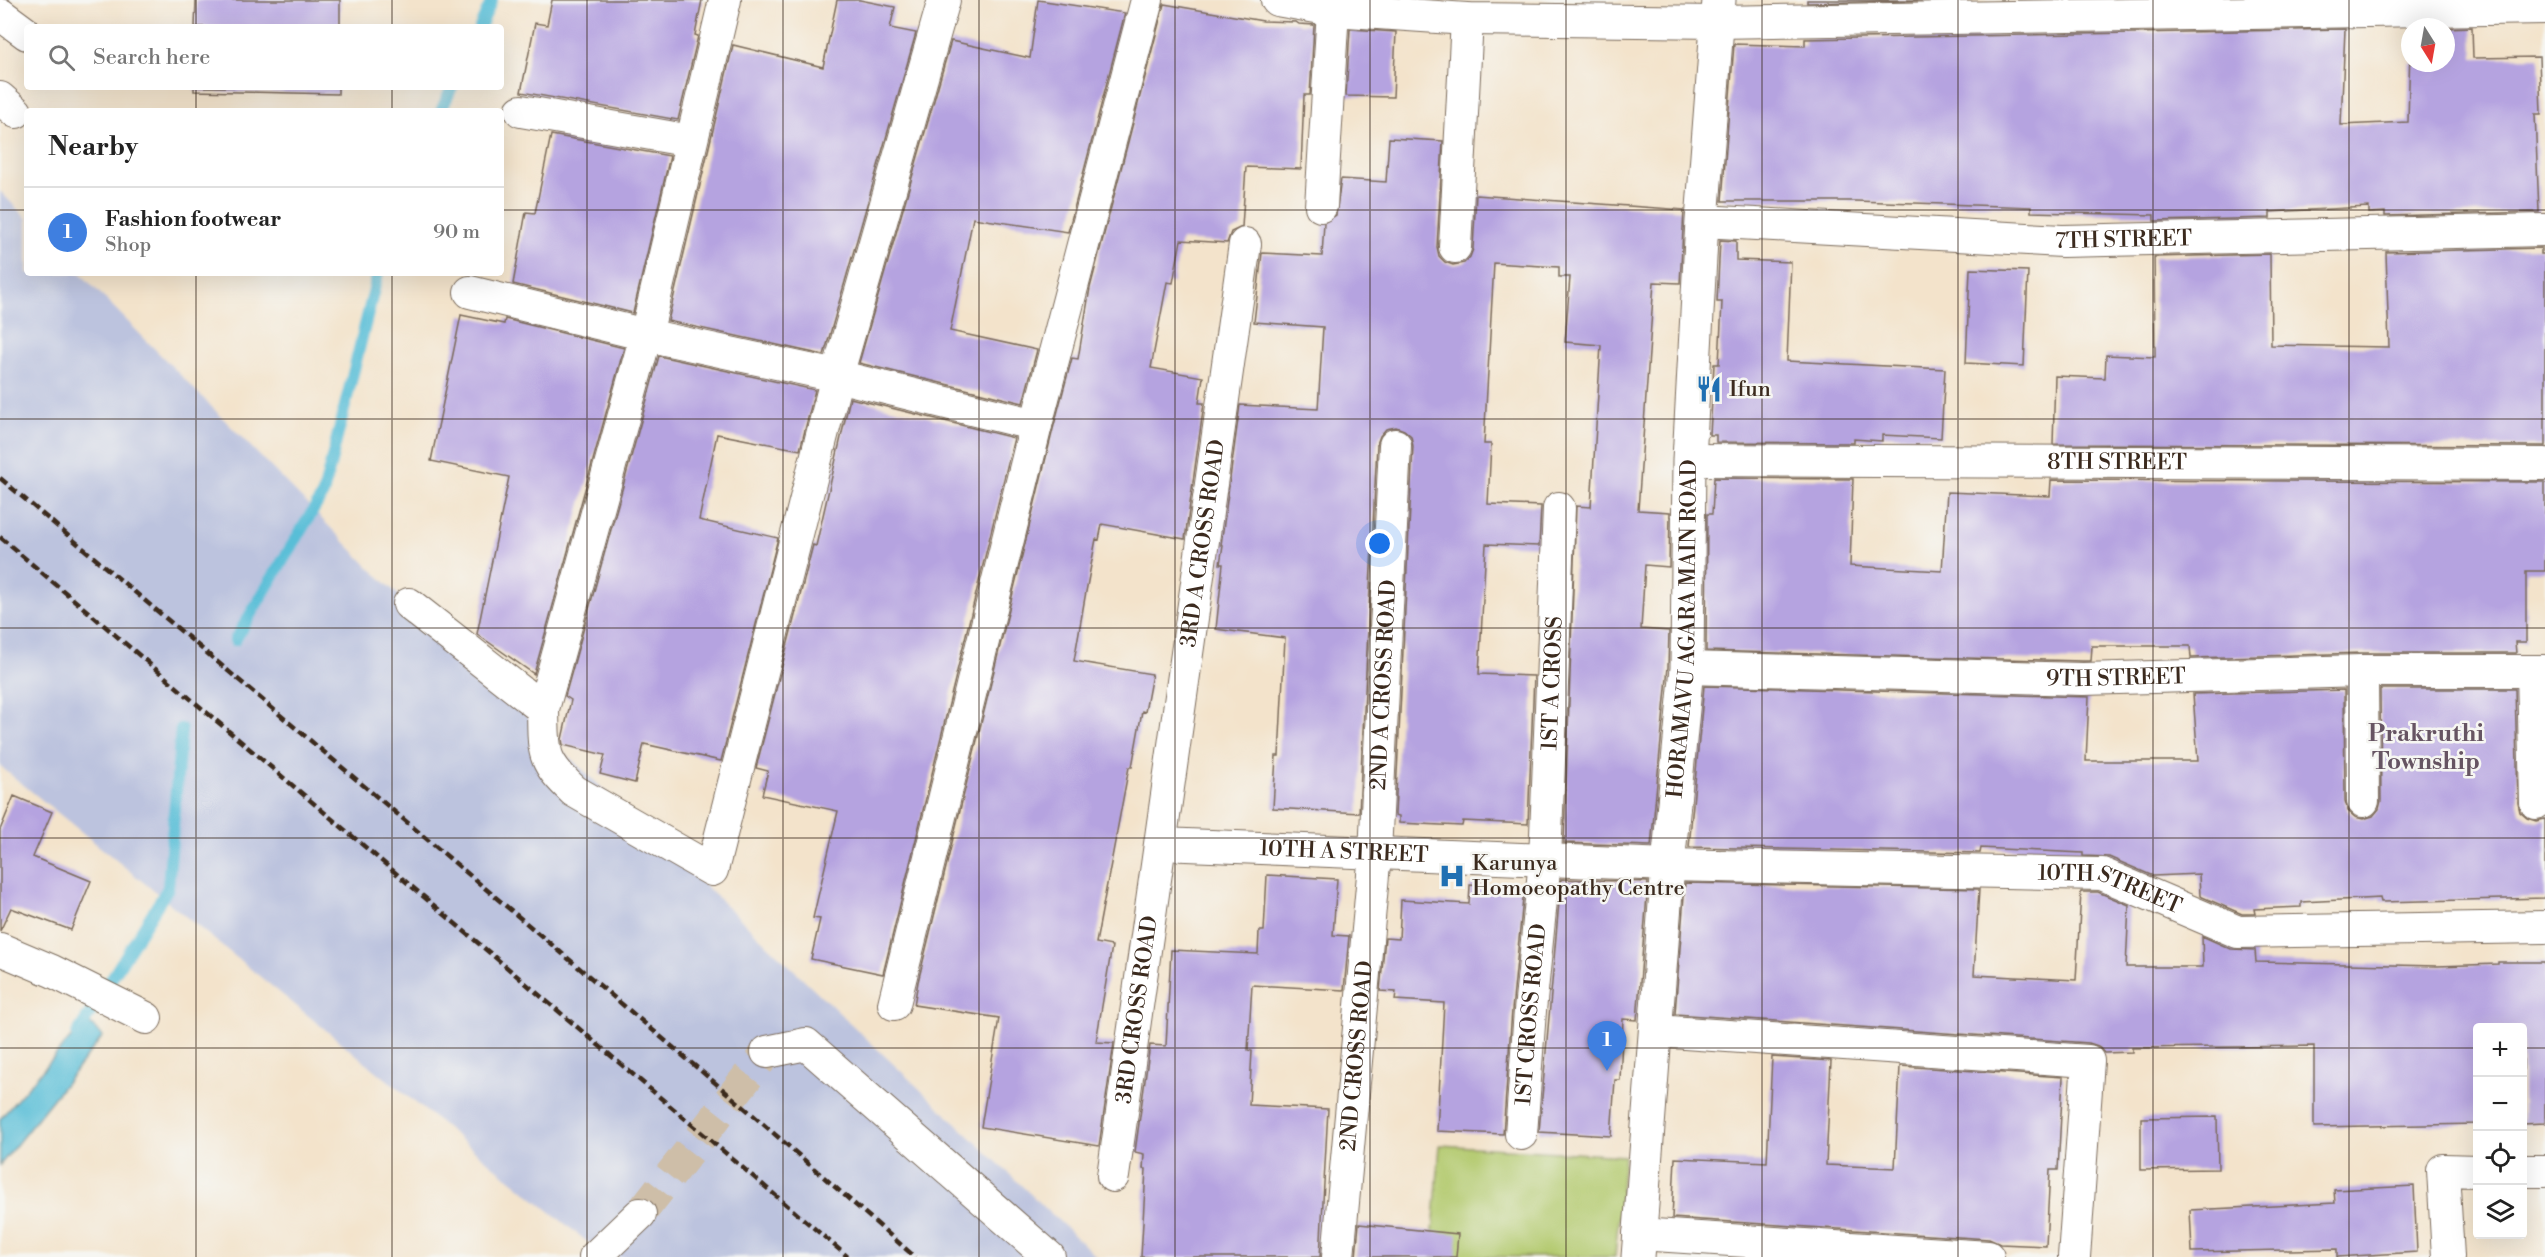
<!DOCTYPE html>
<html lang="en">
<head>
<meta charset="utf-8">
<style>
	:root { --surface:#fff; --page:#f6f6f6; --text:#222; --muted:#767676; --line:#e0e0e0; --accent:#1f6fb2 }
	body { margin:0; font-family:"Libre Bodoni",serif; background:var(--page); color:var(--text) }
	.controls { position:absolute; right:18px; bottom:18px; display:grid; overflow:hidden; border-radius:6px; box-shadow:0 6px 24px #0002 }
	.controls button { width:54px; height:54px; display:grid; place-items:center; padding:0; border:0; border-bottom:2px solid var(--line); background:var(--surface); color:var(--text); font:30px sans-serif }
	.compass { position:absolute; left:2401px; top:18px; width:54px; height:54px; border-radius:50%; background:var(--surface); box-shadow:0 6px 24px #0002; rotate:169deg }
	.you { position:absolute; left:1380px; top:544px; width:21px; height:21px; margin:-15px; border:4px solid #fff; border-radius:50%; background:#1a73e8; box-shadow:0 0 0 9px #1a73e833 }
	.badge { display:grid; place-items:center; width:39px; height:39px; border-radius:50%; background:var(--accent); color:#fff; font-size:20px; font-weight:700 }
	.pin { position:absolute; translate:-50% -50px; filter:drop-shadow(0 2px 3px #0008) }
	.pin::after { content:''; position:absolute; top:32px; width:21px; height:18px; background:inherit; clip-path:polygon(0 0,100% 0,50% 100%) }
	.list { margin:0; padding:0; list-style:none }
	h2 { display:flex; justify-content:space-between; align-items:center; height:78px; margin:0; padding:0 24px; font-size:26px }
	h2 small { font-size:20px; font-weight:400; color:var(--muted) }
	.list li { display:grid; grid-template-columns:39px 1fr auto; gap:18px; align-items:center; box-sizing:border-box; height:90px; padding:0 24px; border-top:2px solid var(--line) }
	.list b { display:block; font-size:22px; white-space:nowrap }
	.list p { margin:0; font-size:20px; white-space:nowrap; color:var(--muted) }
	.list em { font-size:20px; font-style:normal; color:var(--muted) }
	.icon { flex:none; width:33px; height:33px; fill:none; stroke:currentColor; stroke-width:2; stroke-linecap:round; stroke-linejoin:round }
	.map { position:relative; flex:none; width:2545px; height:1257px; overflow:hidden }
	.search { position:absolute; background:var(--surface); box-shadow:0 6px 24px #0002; left:24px; top:24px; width:480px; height:66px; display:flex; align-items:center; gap:15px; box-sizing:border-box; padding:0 21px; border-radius:6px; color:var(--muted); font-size:22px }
	.panel { position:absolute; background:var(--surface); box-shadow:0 6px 24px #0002; left:24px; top:108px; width:480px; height:168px; border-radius:6px }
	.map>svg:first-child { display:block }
</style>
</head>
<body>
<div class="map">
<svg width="2545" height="1257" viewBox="0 0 2545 1257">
	<rect width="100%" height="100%" fill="#f6f6f2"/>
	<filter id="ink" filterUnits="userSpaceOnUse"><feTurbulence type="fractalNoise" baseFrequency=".0167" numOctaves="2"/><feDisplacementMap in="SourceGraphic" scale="12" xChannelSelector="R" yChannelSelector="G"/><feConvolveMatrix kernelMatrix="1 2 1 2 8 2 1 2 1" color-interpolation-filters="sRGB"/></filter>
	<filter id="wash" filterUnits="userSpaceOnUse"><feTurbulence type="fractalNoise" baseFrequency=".008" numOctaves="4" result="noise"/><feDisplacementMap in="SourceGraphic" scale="24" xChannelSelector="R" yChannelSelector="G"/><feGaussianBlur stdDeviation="1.35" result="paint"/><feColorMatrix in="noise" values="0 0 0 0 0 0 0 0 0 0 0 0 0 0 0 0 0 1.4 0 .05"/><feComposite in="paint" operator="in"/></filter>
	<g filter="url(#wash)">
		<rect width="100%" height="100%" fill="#f3e3cb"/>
		<!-- industrial -->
		<path fill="#bcc3de" d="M 0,191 L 27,219 L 27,273 L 80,273 L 373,571 L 1097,1257 L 606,1257 L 0,766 Z"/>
		<!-- green -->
		<path fill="#b4ca6f" stroke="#787a46" stroke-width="1.5" d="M 1440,1145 L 1624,1156 L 1615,1257 L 1431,1257 Z"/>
		<!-- water -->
		<path fill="#59bed7" stroke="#4a747a" stroke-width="1.5" d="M 86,1020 L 103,1036 L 0,1165 L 0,1119 Z"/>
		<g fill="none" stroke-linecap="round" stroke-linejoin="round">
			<!-- stream -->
			<path stroke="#59bed7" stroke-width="12" d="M 480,27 L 492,0
				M 441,111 L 452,87
				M 235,640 L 323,494 L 378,273
				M 77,1034 L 168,888 L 181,729"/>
		</g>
		<g id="blocks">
			<!-- building -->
			<path fill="#b5a3e0" d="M 196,0 L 340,0 L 340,27 L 195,27 Z
				M 552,0 L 702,0 L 695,35 L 698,36 L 678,120 L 521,92 L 535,23 L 547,25 Z
				M 837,0 L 860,0 L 895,7 L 890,28 L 916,33 L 824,355 L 668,321 L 733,45 L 823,67 Z
				M 1038,0 L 1125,13 L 1068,232 L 973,218 L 950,331 L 1037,350 L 1023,403 L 859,363 L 951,41 L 1030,58 Z
				M 1807,0 L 1954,0 L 1807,3 Z
				M 1164,4 L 1263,21 L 1296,22 L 1299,24 L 1314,25 L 1310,95 L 1304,95 L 1301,169 L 1246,167 L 1242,227 L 1231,232 L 1227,243 L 1181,240 L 1173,283 L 1167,282 L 1151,368 L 1203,377 L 1199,403 L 1204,403 L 1185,539 L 1102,524 L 1099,540 L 1096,539 L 1085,597 L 1074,661 L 1152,674 L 1145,712 L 1142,711 L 1132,767 L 1129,767 L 1096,943 L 1112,946 L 1096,1042 L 1114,1043 L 1099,1146 L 981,1127 L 999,1018 L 914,1005 L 918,982 L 1053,429 L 1072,358 L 1078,359 L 1090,288 Z
				M 2472,27 L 2473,58 L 2539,57 L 2541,114 L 2535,114 L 2539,212 L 2385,216 L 2385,212 L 2369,213 L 2369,207 L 2270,212 L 2270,218 L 2154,221 L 2154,215 L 2031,212 L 2031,207 L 1855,201 L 1722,201 L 1734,44 L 1805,46 L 1805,39 L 2345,29 L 2341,125 L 2408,122 L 2410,48 L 2410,63 L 2446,63 L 2446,28 Z
				M 1350,29 L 1396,32 L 1393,97 L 1346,96 Z
				M 194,87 L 338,87 L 338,94 L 194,91 Z
				M 551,135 L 670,156 L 633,313 L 513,284 L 526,212 L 535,213 Z
				M 1389,138 L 1443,141 L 1437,247 L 1439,256 L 1445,262 L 1453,265 L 1464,263 L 1470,257 L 1473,249 L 1476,195 L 1684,210 L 1680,283 L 1654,282 L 1638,510 L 1670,512 L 1669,567 L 1645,565 L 1641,629 L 1669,631 L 1668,667 L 1651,846 L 1564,843 L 1576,506 L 1591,507 L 1601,345 L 1565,342 L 1570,277 L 1559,277 L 1559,267 L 1494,263 L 1484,444 L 1491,444 L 1488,504 L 1541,506 L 1539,546 L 1486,544 L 1479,674 L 1534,676 L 1528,824 L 1463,821 L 1462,826 L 1399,823 L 1399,816 L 1395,815 L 1413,446 L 1411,436 L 1404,430 L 1396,427 L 1386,429 L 1380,436 L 1377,444 L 1359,813 L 1273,808 L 1276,756 L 1279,756 L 1285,638 L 1216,629 L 1223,564 L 1220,564 L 1223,545 L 1221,545 L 1240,405 L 1318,409 L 1323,327 L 1254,322 L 1262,253 L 1322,256 L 1324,223 L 1336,215 L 1341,179 L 1386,182 Z
				M 1720,240 L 1736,241 L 1736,260 L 1791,262 L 1787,361 L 1945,369 L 1941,438 L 1882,435 L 1882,441 L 1854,439 L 1854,443 L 1716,442 L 1716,435 L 1710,435 L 1714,364 L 1719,364 L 1722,302 L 1717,302 Z
				M 2541,248 L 2541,254 L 2545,254 L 2545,446 L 2053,444 L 2055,376 L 2105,378 L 2106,355 L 2155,357 L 2154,257 L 2270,254 L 2271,345 L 2389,347 L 2386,252 Z
				M 1970,269 L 2028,271 L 2024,366 L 1966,363 Z
				M 461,315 L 504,324 L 505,319 L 624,348 L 534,674 L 477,634 L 509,477 L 431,461 Z
				M 659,356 L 815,390 L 800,450 L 717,434 L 699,520 L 778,538 L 721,761 L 644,744 L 635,783 L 600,774 L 605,755 L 563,745 L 562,739 L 571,700 L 565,696 Z
				M 850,398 L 1014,438 L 883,974 L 811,959 L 820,919 L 813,918 L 838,811 L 762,795 L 768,771 L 756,768 L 813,545 L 816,546 Z
				M 1714,478 L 1853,479 L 1850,566 L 1942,571 L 1947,492 L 2050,496 L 2051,480 L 2545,482 L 2545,571 L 2526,571 L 2526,642 L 2515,642 L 2516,653 L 2362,653 L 2191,658 L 2190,646 L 2092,646 L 2091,661 L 2083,661 L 1706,651 L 1707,514 L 1712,514 Z
				M 1704,686 L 2089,697 L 2086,761 L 2198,761 L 2193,694 L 2344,690 L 2345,801 L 2348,811 L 2355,817 L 2363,819 L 2373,816 L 2379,809 L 2381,801 L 2380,689 L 2515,689 L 2518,803 L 2520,812 L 2527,818 L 2536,821 L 2545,819 L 2545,898 L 2381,902 L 2380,898 L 2301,902 L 2301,907 L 2254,909 L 2255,914 L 2242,914 L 2200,896 L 2199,874 L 2153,876 L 2109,857 L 2083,856 L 2083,853 L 1981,848 L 1980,853 L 1689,847 Z
				M 14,796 L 52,812 L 33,857 L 91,881 L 71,930 L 11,908 L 0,931 L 0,830 Z
				M 1267,875 L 1337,879 L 1333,935 L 1349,936 L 1344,990 L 1252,985 L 1248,1050 L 1252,1051 L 1249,1105 L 1328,1109 L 1320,1257 L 1141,1257 L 1146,1169 L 1143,1169 L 1144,1154 L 1135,1152 L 1150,1045 L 1166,1046 L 1171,950 L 1258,954 L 1259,931 L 1264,931 Z
				M 1561,879 L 1648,882 L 1637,1020 L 1623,1019 L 1620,1080 L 1615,1080 L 1611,1136 L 1539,1132 Z
				M 1685,883 L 1979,889 L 1974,975 L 2076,980 L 2081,892 L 2098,892 L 2129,905 L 2126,967 L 2203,967 L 2202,936 L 2231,949 L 2255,950 L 2256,962 L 2437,966 L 2498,964 L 2498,962 L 2545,962 L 2545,1123 L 2523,1124 L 2523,1028 L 2478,1028 L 2478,1124 L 2314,1127 L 2314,1046 L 2132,1048 L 2132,1052 L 2104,1053 L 2098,1046 L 2089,1043 L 1675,1014 Z
				M 1470,885 L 1524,888 L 1512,1010 L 1503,1134 L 1437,1131 L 1444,1003 L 1395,1000 L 1396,992 L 1380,991 L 1385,938 L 1399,939 L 1401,900 L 1469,904 Z
				M 1772,1057 L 1831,1061 L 1826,1165 L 1895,1168 L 1900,1066 L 2063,1077 L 2058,1170 L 2050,1170 L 2046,1246 L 2000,1244 L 1989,1239 L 1672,1218 L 1675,1158 L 1767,1162 Z
				M 2217,1117 L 2218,1169 L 2141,1170 L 2141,1118 Z
				M 2414,1186 L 2417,1252 L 2337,1257 L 2337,1249 L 2192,1252 L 2190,1210 L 2335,1203 L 2334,1190 Z
				M 1359,1224 L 1458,1234 L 1456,1257 L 1356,1257 Z"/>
		</g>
	</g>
	<g filter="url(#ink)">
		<use href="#blocks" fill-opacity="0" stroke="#7b6b5b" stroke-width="1.5"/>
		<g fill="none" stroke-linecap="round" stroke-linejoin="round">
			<!-- minor-tunnel -->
			<path stroke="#cebea8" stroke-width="32" stroke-dasharray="32 16" stroke-linecap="butt" d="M 640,1214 L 767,1052"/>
			<!-- minor casing -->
			<g stroke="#7b6b5b" stroke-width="34">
				<g id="minor">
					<path d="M 725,0 L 646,335 L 837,376 L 1036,425"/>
					<path d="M 1277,0 L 1333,10 L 1467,19 L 1718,22 L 2545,8"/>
					<path d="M 0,14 L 27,34"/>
					<path d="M 0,98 L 16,112"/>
					<path d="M 521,111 L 691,141"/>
					<path d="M 1321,206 L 1333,10"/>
					<path id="s1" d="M 1702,221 L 2062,241 L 2545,230"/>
					<path d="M 1455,247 L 1467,19"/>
					<path id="s2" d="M 1689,460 L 2545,464"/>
					<path d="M 409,604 L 543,709 L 646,335 L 470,292"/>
					<path id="s3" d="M 1687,668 L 2083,679 L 2362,671 L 2545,671"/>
					<path d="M 2362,671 L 2363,801"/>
					<path d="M 2533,671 L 2536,803"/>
					<path d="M 543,709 C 544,753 541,760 574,791 L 712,870 L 837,376 L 944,0"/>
					<path id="s4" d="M 1162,844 L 1668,865 L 2102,874 L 2238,932 L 2545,927"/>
					<path d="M 0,949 L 52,971 L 146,1018"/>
					<path d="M 894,1004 L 1036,425 L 1147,0"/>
					<path d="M 1656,1031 L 2088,1061 L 2074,1257"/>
					<path d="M 767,1052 L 806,1044 L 1049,1257"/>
					<path id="s5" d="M 1521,1134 L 1530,1011 L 1545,860 L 1559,508"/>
					<path d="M 2522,1171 L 2545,1171"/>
					<path id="s6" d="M 1113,1176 L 1245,244"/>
					<path d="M 1639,1234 L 1988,1257"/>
					<path d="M 595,1257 L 640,1214"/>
					<path id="s7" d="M 1338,1257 L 1375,853 L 1395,445"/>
					<path d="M 2448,1257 L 2443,1170 L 2478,1171"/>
				</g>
			</g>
			<!-- tertiary casing -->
			<g stroke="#7b6b5b" stroke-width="35">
				<g id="tertiary">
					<path id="s8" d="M 1638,1257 L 1668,865 L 1687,668 L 1689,460 L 1702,221 L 1719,0"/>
				</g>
			</g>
			<!-- minor -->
			<use href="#minor" stroke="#fff" stroke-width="32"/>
			<!-- tertiary -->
			<use href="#tertiary" stroke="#fff" stroke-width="33"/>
			<!-- rail -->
			<path stroke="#3b2a1e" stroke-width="4.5" stroke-dasharray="9 4.5" stroke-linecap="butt" d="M 0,478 L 746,1109 L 915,1257
				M 0,537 L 848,1257"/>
		</g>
	</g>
	<!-- grid -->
	<path fill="none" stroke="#3b2a1e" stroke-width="1.5" stroke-opacity="0.55" d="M 196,0 L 196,27M 392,0 L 392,27M 587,0 L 587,1257M 783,0 L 783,1257M 979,0 L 979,1257M 1175,0 L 1175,1257M 1370,0 L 1370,1257M 1566,0 L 1566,1257M 1762,0 L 1762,1257M 1958,0 L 1958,1257M 2153,0 L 2153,1257M 2349,0 L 2349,1257M 196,87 L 196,111M 392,87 L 392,111M 0,210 L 27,210M 501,210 L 2545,210M 196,273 L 196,1257M 392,273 L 392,1257M 0,419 L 2545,419M 0,628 L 2545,628M 0,838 L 2545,838M 0,1048 L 2478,1048M 2522,1048 L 2545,1048"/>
	<!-- icons -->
	<defs>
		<g id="restaurant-bare" transform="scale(2.07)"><path d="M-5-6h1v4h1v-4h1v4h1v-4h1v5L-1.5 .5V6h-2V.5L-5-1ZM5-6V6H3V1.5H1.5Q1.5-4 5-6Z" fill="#1f6fb2" stroke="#f6f6f2" stroke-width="2.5" paint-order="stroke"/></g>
		<g id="hospital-bare" transform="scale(2.07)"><path d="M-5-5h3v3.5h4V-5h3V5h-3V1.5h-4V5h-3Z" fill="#1f6fb2" stroke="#f6f6f2" stroke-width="2.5" paint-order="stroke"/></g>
	</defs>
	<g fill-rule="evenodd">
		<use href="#restaurant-bare" x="1709" y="389"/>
		<use href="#hospital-bare" x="1452" y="876"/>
	</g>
	<g text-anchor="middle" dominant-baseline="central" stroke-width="5" stroke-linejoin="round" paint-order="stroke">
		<!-- street labels -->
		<g font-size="22" fill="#3b2a1e" stroke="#f6f6f2">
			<text stroke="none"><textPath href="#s1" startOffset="422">7TH STREET</textPath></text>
			<text stroke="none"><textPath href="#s2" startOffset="428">8TH STREET</textPath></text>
			<text stroke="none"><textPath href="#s6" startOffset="639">3RD A CROSS ROAD</textPath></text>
			<text stroke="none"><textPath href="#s8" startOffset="630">HORAMAVU AGARA MAIN ROAD</textPath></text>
			<text stroke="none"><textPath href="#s3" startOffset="429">9TH STREET</textPath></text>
			<text stroke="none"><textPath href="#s5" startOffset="452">1ST A CROSS</textPath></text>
			<text stroke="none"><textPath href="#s7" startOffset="574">2ND A CROSS ROAD</textPath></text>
			<text stroke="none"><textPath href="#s4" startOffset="182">10TH A STREET</textPath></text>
			<text stroke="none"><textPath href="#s4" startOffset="951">10TH STREET</textPath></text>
			<text stroke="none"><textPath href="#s6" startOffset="168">3RD CROSS ROAD</textPath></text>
			<text stroke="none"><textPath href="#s5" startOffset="120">1ST CROSS ROAD</textPath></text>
			<text stroke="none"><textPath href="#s7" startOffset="202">2ND CROSS ROAD</textPath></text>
		</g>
		<!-- poi labels -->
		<g font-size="22" fill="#3b2a1e" stroke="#f6f6f2" text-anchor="start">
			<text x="1729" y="389">Ifun</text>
			<text x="1472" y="863">Karunya<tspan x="1472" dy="25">Homoeopathy Centre</tspan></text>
		</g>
		<!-- neighbourhood labels -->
		<g font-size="24" font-weight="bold" fill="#665462" stroke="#f6f6f2">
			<text x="2426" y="734">Prakruthi<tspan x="2426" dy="28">Township</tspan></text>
		</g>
	</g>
</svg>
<div class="controls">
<button>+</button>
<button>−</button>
<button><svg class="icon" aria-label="locate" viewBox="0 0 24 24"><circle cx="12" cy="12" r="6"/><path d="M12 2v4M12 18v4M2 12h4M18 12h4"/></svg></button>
<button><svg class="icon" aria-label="layers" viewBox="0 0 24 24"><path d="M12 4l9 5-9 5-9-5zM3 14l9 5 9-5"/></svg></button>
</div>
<svg class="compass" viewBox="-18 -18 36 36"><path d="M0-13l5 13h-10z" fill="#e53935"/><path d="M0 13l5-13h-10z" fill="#767676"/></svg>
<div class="you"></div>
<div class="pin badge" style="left:1607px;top:1071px;background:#3f7fe0">1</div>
<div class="search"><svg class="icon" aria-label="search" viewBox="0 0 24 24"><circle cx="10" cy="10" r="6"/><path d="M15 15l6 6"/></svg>Search here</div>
<section class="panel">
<h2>Nearby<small></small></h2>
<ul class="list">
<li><span class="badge" style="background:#3f7fe0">1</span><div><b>Fashion footwear</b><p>Shop</p></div><em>90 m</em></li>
</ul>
</section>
</div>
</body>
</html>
